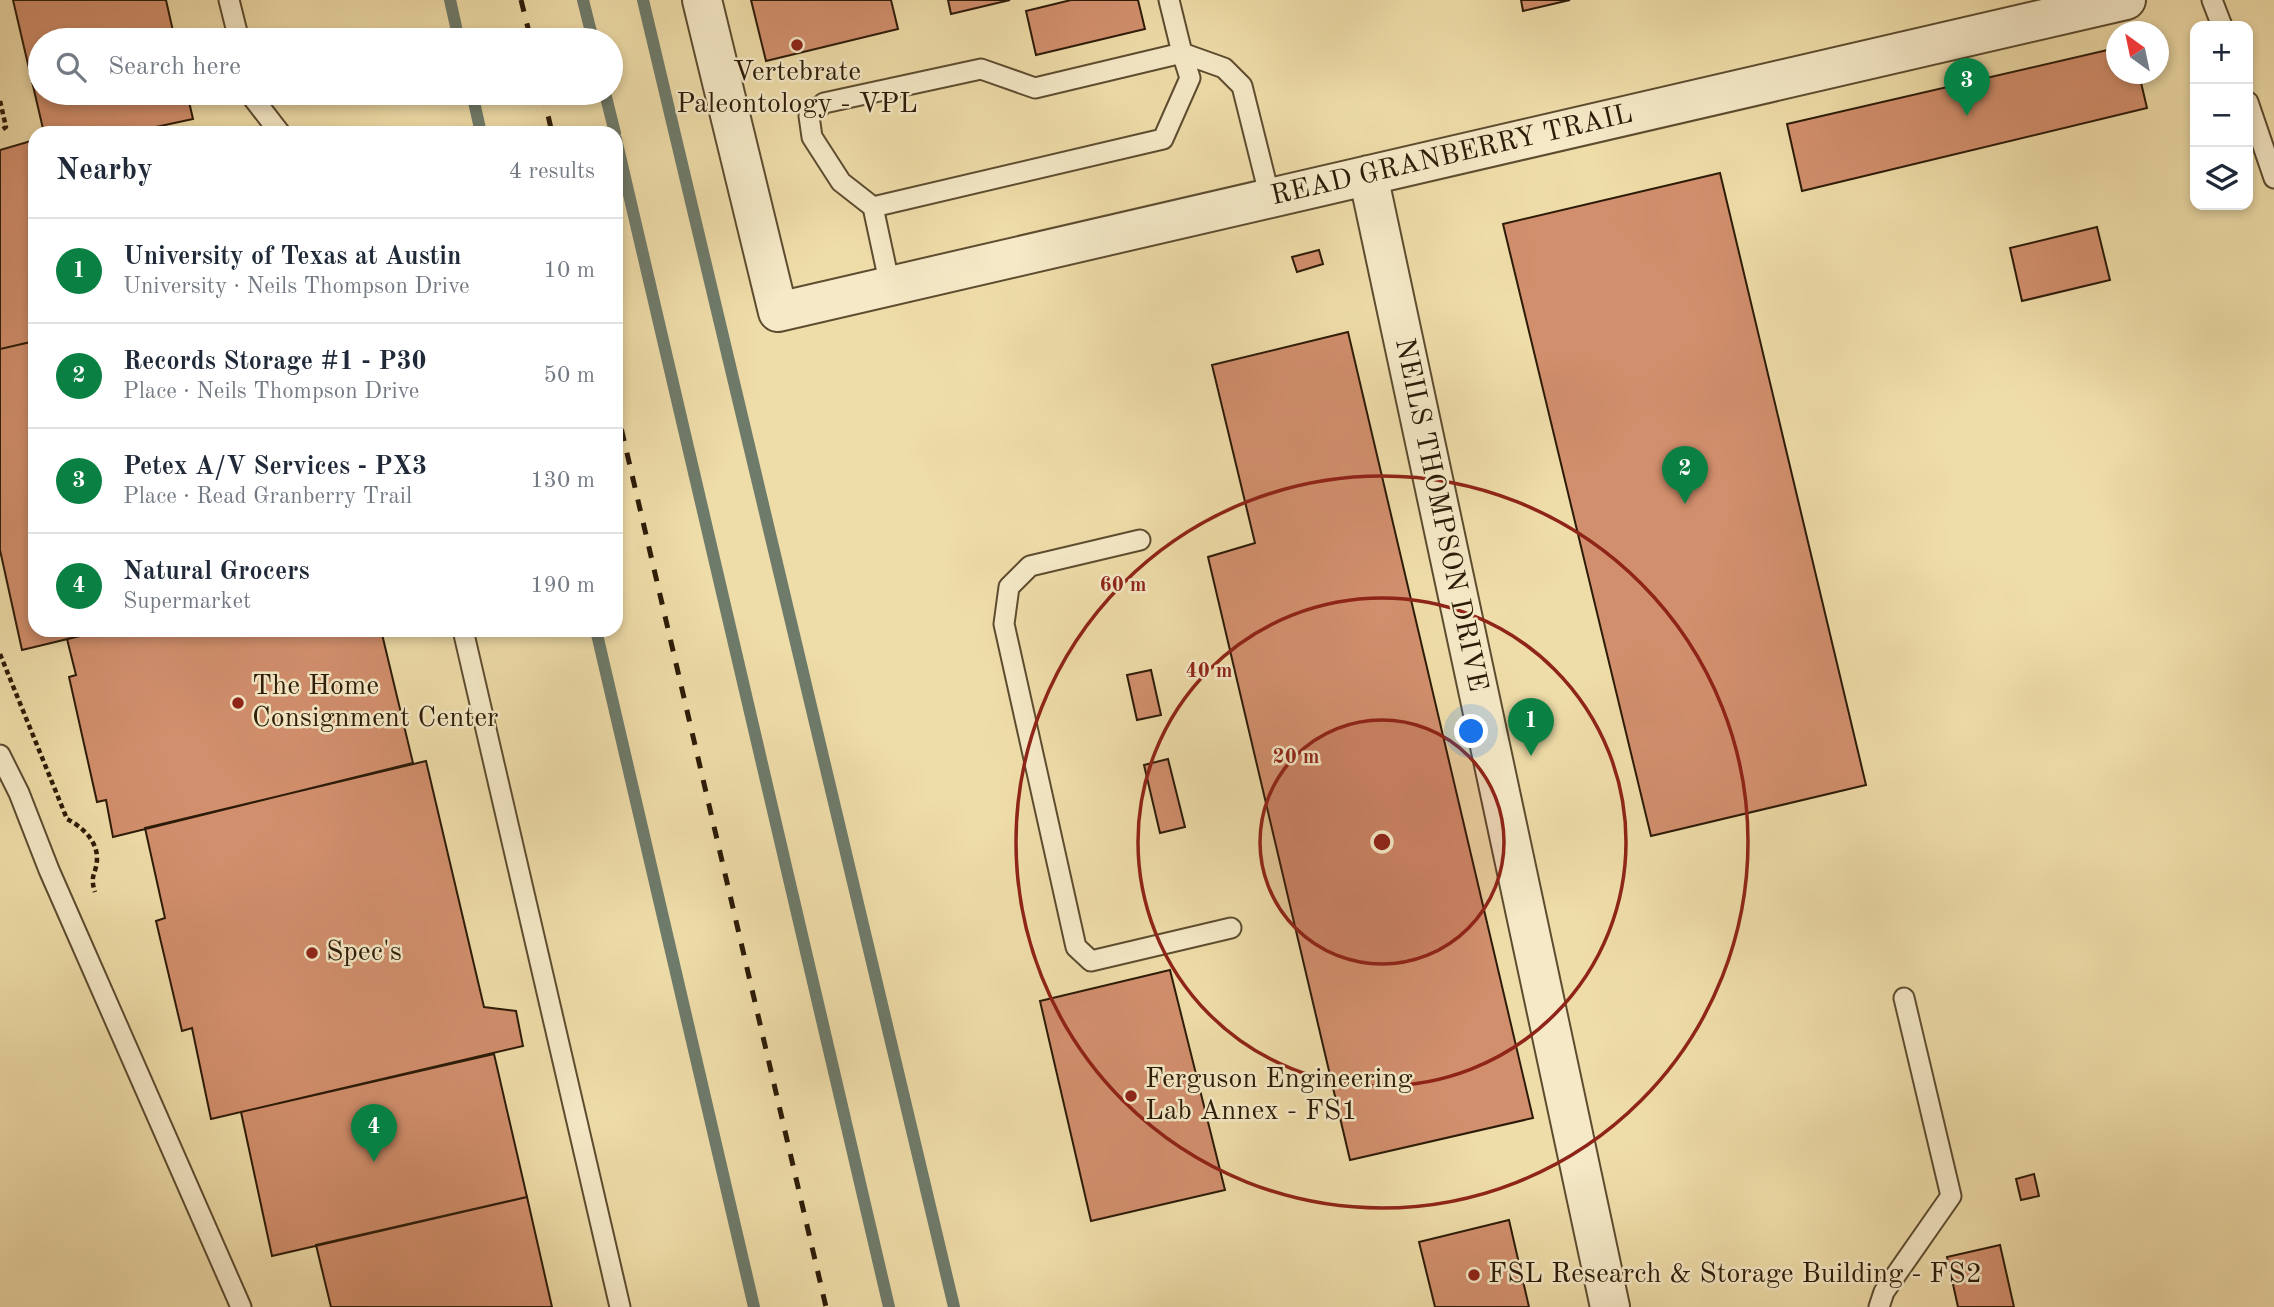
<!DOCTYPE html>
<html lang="en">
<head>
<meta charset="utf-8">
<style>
	:root { --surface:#fff; --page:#f6f6f7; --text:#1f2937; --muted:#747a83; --line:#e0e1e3; --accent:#0b8043 }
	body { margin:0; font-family:"Old Standard TT",serif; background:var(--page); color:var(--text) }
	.controls { position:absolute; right:21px; top:21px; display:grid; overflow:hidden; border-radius:14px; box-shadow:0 4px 10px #0003 }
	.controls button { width:63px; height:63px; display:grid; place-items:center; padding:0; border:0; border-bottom:2px solid var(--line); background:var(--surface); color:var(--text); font:35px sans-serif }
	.compass { position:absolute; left:2106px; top:21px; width:63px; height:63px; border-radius:50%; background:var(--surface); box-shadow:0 4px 10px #0003; rotate:327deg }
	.you { position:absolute; left:1472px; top:732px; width:24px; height:24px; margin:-18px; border:5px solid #fff; border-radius:50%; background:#1a73e8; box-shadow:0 0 0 10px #1a73e833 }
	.badge { display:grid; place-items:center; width:46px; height:46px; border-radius:50%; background:var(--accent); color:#fff; font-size:23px; font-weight:700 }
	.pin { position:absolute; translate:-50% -58px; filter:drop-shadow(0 2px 4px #0008) }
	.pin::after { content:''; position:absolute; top:37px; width:24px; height:21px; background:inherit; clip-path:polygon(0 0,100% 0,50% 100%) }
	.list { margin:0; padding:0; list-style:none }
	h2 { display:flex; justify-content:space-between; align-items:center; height:91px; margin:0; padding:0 28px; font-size:30px }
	h2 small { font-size:23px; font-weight:400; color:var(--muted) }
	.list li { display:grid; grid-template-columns:46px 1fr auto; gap:21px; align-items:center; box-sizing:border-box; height:105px; padding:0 28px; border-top:2px solid var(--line) }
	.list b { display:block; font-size:26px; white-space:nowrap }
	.list p { margin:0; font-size:23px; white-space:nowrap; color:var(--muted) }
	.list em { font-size:23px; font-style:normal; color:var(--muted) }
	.icon { flex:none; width:38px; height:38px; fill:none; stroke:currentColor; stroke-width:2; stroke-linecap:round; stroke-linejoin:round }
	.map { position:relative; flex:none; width:2274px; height:1307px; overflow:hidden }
	.search { position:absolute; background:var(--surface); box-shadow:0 4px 10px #0003; left:28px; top:28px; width:595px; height:77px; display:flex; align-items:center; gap:18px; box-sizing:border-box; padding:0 24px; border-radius:38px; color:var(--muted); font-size:26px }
	.panel { position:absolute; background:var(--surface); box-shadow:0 4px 10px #0003; left:28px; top:126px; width:595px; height:511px; border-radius:21px }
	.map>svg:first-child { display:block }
</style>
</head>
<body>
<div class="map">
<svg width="2274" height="1307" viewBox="0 0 2274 1307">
	<rect width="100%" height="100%" fill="#efdda9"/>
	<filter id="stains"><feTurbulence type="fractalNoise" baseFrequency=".00286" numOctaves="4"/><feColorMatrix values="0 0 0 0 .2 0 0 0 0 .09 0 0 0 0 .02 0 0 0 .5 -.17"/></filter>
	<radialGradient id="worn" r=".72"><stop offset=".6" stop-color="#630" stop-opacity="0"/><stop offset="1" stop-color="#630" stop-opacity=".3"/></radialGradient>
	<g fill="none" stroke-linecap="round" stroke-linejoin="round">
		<!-- stream -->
		<path stroke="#6e7b6b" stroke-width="12" d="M 450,0 L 459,40
			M 583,0 L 593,40
			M 643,0 L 954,1307
			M 472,93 L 481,133
			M 605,93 L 615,133
			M 616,139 L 889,1307
			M 596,630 L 754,1307"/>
	</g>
	<!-- building -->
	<path fill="#d28f6d" stroke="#2c1b08" stroke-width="2" d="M 13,0 L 166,0 L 175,40 L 40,40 L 40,93 L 187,93 L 193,119 L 128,133 L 44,133 Z
		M 751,0 L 891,0 L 898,29 L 766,61 Z
		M 948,0 L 1010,0 L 951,14 Z
		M 1071,0 L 1138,0 L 1145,29 L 1036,55 L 1026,11 Z
		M 1521,0 L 1570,0 L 1523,11 Z
		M 2116,48 L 2116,74 L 2139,74 L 2147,108 L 1802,191 L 1787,124 Z
		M 31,141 L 35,153 L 35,341 L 0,349 L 0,150 Z
		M 1720,173 L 1866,785 L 1651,836 L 1503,224 Z
		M 2097,227 L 2110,280 L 2022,301 L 2010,248 Z
		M 1319,250 L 1323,264 L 1297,272 L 1292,257 Z
		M 1348,332 L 1533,1118 L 1350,1160 L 1208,557 L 1255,543 L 1212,365 Z
		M 35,341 L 35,630 L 105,630 L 22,650 L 0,550 L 0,349 Z
		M 105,630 L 381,630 L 413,763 L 113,837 L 106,800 L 97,802 L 69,677 L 76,675 L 67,639 Z
		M 1151,670 L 1161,715 L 1137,720 L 1127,675 Z
		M 1168,759 L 1185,827 L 1160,833 L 1144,765 Z
		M 426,761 L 484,1007 L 516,1011 L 523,1046 L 211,1119 L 192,1028 L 182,1031 L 156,921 L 165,918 L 145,828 Z
		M 1170,970 L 1225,1190 L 1091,1221 L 1040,1001 Z
		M 494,1054 L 527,1197 L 272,1256 L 241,1112 Z
		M 2034,1174 L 2039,1196 L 2021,1200 L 2016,1179 Z
		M 527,1197 L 552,1307 L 331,1307 L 316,1245 Z
		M 1509,1220 L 1529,1307 L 1435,1307 L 1419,1242 Z
		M 2000,1245 L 2014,1307 L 1958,1307 L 1947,1257 Z"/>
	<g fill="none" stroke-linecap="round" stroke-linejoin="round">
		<!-- lane casing -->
		<g stroke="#5d4c30" stroke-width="23">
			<path id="lane" d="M 229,0 L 239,40
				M 1169,0 L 1182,53 L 1224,68 L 1242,86 L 1270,198
				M 2212,0 L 2222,26
				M 252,93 L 253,98 L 280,133
				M 2248,102 L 2274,178
				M 873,207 L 1163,139 L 1190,78 L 1182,53 L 1035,88 L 981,69 L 824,103 L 809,116 L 812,137 L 841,182 L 873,207 L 890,286
				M 1140,540 L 1030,566 L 1009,587 L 1004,624 L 1076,947 L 1091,961 L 1231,928
				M 463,630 L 620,1307
				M 0,755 L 19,793 L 49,870 L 241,1307
				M 1879,1307 L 1884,1292 L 1951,1196 L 1904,998"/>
		</g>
		<!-- street casing -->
		<g stroke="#5d4c30" stroke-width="42">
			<path id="street" d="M 702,0 L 778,312 L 2126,0
				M 1368,175 L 1610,1307"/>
		</g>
		<!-- path -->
		<path stroke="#2c1b08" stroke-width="4.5" stroke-dasharray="5 3.5" stroke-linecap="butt" d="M 0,101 L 6,127 L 0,131
			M 0,654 L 67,819 C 81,826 97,840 97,858 C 97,874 89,874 95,892"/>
		<!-- lane -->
		<use href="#lane" stroke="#f5e9c7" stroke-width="19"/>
		<!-- street -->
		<use href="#street" stroke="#f5e9c7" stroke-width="38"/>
		<!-- rail -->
		<path stroke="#2c1b08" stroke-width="5" stroke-dasharray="12 12" stroke-linecap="butt" d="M 521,0 L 531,40
			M 543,93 L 552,133
			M 616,406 L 826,1307"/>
	</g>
	<!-- distance rings -->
	<circle cx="1382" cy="842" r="122" fill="#8f2418" fill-opacity=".12"/>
	<g fill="none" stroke="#8f2418" stroke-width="3.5">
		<circle cx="1382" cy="842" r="122"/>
		<circle cx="1382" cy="842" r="244"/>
		<circle cx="1382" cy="842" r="366"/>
	</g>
	<!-- markers -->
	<g fill="#8f2418" stroke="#f5e9c7" stroke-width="2.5">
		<circle cx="797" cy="45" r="7"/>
		<circle cx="238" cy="703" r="7"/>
		<circle cx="312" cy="953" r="7"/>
		<circle cx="1131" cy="1096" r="7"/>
		<circle cx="1474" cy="1275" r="7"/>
	</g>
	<g text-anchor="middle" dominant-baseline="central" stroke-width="5" stroke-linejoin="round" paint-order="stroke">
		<!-- poi labels -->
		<g font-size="28" fill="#2c1b08" stroke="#f5e9c7" text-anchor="start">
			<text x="797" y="73" text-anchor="middle">Vertebrate<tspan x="797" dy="32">Paleontology - VPL</tspan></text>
			<text x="252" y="687">The Home<tspan x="252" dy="32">Consignment Center</tspan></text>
			<text x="326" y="953">Spec's</text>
			<text x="1145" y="1080">Ferguson Engineering<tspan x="1145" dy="32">Lab Annex - FS1</tspan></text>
			<text x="1488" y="1275">FSL Research &amp; Storage Building - FS2</text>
		</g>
		<!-- street labels -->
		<g font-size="28" fill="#2c1b08" stroke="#f5e9c7">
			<text transform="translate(1452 156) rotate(-13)">READ GRANBERRY TRAIL</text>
			<text transform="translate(1440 515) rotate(78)">NEILS THOMPSON DRIVE</text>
		</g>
	</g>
	<circle cx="1382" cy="842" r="10" fill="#8f2418" stroke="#f5e9c7" stroke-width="3.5"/>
	<g font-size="21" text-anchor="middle" font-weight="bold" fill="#8f2418" stroke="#f5e9c7" stroke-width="5" stroke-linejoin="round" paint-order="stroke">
		<text x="1123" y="591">60 m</text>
		<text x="1209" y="677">40 m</text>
		<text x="1296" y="763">20 m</text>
	</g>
	<rect width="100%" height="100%" filter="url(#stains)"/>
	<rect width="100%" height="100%" fill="url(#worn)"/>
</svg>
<div class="controls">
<button>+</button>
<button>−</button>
<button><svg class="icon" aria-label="layers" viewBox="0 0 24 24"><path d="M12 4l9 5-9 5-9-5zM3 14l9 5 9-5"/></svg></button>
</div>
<svg class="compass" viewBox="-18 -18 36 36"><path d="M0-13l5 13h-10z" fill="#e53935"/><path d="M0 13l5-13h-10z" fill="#747a83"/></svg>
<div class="you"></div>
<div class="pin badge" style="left:1531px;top:756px">1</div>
<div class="pin badge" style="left:1685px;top:504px">2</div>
<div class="pin badge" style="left:1967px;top:116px">3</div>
<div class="pin badge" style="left:374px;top:1162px">4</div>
<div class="search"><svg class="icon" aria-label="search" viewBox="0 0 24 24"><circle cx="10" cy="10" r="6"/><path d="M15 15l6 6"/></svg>Search here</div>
<section class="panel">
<h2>Nearby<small>4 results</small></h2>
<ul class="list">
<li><span class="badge">1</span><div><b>University of Texas at Austin</b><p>University · Neils Thompson Drive</p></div><em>10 m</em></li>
<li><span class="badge">2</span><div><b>Records Storage #1 - P30</b><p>Place · Neils Thompson Drive</p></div><em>50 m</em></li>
<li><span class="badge">3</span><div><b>Petex A/V Services - PX3</b><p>Place · Read Granberry Trail</p></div><em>130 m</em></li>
<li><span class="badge">4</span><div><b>Natural Grocers</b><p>Supermarket</p></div><em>190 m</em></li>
</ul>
</section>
</div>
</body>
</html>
